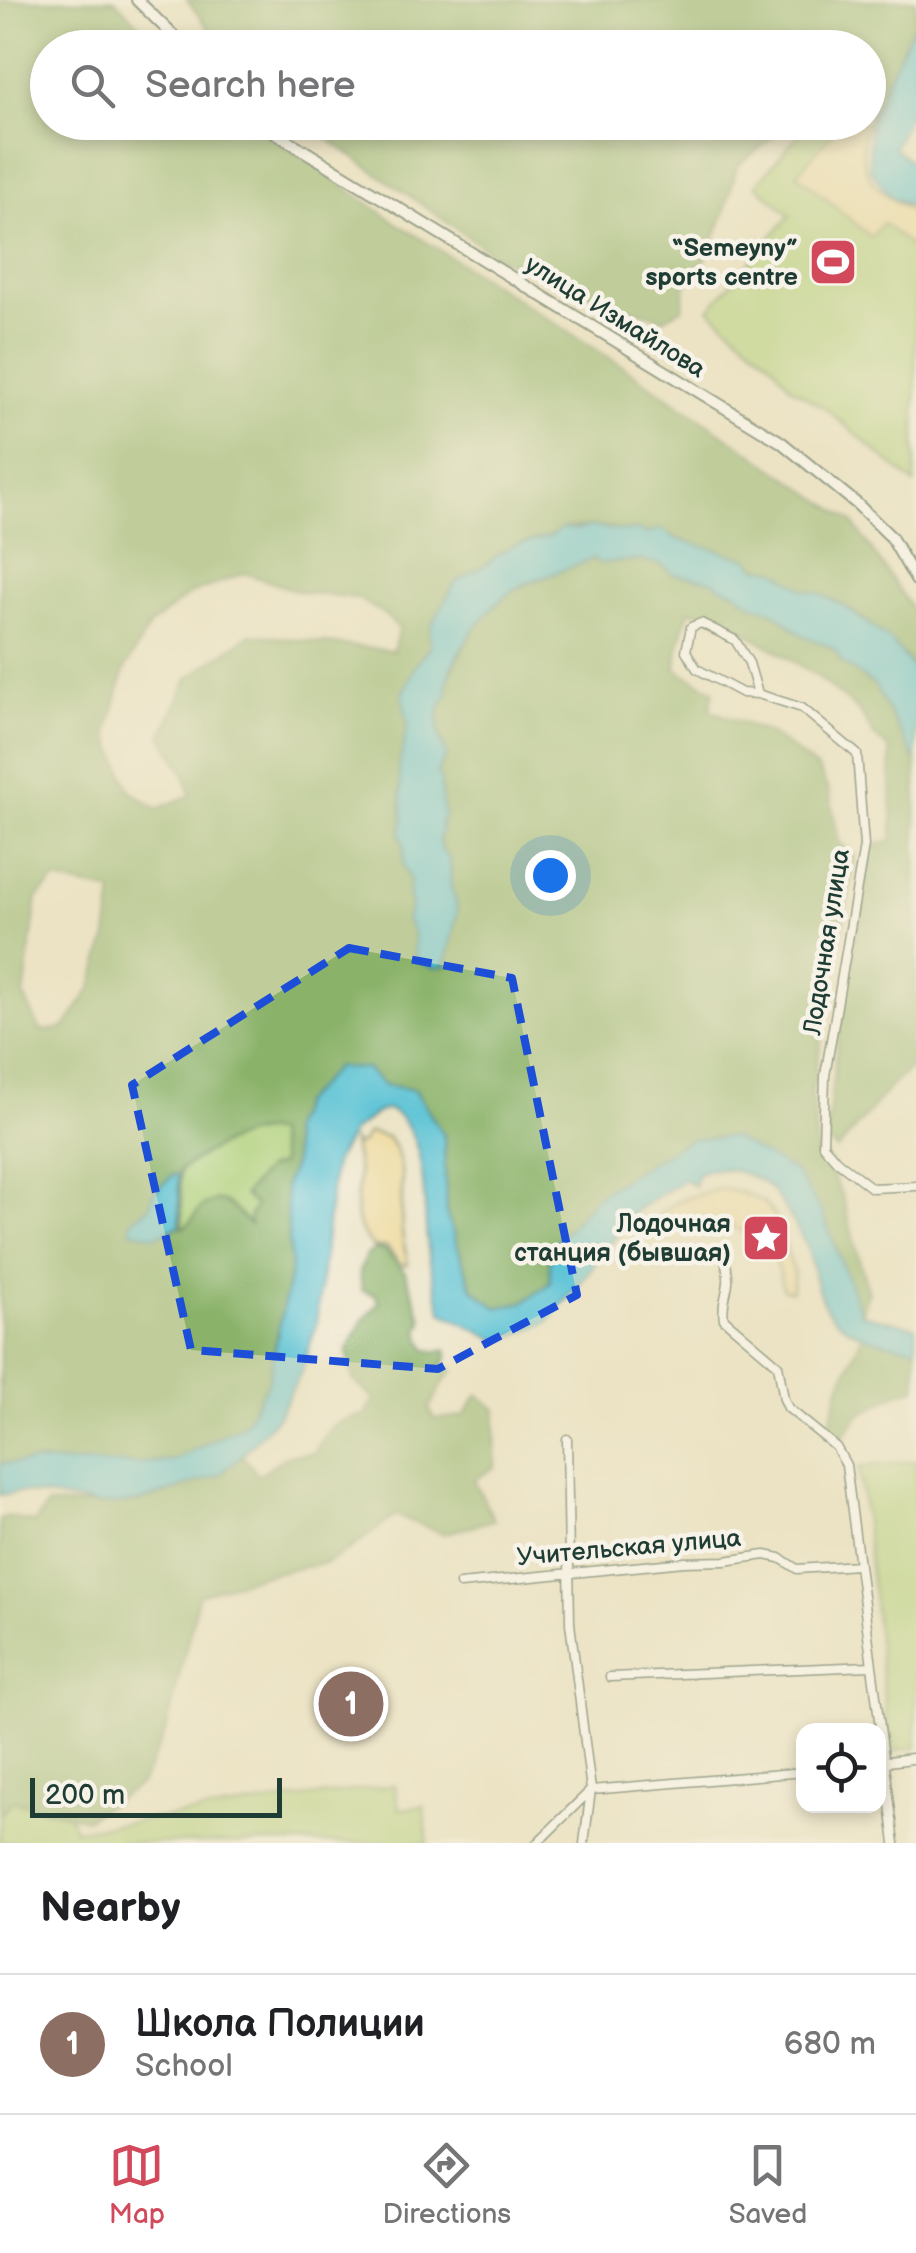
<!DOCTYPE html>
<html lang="en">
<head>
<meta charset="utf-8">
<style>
	:root { --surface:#fff; --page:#f2f2f2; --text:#202124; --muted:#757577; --line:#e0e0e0; --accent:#d1495b }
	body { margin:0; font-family:"Balsamiq Sans",sans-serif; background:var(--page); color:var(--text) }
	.controls { position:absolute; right:30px; bottom:30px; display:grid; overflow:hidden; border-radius:20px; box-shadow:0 5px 15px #0003 }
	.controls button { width:90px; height:90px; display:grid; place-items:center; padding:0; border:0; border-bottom:2px solid var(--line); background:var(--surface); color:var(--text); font:50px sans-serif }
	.scale { position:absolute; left:30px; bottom:25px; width:252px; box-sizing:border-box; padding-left:10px; border:5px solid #1f3d34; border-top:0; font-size:28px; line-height:35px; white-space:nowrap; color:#1f3d34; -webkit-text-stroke:8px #f7f3e8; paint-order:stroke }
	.you { position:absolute; left:550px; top:875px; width:35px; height:35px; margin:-25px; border:8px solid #fff; border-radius:50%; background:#1a73e8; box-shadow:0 0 0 15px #1a73e833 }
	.badge { display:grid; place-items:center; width:65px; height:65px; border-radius:50%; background:var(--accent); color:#fff; font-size:32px; font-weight:700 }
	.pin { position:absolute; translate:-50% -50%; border:5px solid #fff; box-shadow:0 2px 10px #0006 }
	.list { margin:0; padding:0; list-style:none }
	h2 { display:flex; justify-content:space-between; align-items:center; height:130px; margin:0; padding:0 40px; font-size:42px }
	h2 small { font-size:32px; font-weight:400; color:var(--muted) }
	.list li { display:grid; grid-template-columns:65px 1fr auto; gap:30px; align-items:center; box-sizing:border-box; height:140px; padding:0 40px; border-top:2px solid var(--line) }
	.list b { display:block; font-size:38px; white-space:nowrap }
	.list p { margin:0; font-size:32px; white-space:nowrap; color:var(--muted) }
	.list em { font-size:32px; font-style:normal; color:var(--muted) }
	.icon { flex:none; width:55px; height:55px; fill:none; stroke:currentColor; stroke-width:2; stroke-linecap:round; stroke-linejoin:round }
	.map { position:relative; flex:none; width:916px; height:1843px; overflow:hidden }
	.search { position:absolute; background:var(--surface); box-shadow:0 5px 15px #0003; left:30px; right:30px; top:30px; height:110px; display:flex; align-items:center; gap:25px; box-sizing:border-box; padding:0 35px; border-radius:55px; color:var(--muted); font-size:38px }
	.sheet { height:270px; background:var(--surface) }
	nav { display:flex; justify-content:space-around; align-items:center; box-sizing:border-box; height:140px; border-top:2px solid var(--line); background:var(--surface); font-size:28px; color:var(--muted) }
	nav a { display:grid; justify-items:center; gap:5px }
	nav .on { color:var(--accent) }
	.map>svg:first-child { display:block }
</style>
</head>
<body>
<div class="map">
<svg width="916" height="1843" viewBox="0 0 916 1843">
	<rect width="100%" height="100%" fill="#f7f3e8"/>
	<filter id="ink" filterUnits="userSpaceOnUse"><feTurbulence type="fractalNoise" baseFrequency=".01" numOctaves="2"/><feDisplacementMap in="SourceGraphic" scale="20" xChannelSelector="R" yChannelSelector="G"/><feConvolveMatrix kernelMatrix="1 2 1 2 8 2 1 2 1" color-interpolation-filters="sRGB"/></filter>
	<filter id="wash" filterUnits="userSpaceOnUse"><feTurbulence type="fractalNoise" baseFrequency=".0048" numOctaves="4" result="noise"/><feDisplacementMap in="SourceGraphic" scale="40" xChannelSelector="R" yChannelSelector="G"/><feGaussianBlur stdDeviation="2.25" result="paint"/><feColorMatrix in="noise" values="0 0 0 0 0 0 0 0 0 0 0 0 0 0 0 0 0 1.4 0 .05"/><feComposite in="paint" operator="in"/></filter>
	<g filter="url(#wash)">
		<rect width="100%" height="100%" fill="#ece3c5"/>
		<!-- green -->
		<path fill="#aed079" stroke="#668656" stroke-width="2.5" d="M 812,123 L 866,123 C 855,176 873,189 916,214 L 915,484 L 826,409 L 791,387 L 772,363 L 709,309 L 790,215 L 756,185 L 799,134 Z
			M 265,1131 L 275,1133 L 281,1164 L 245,1196 L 255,1205 L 250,1216 L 250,1226 L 198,1211 L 191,1224 L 183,1228 L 179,1171 C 207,1150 230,1137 265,1131 Z
			M 916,1461 L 916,1748 L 890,1751 L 859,1467 Z
			M 60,1779 L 74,1830 L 395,1785 L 399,1809 L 424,1806 L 428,1843 L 0,1843 L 0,1806 Z"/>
		<!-- forest -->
		<path fill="#8ab269" stroke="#54784e" stroke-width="2.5" fill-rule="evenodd" d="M 0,0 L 115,0 L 161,47 L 48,48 L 48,122 L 254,123 L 395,222 L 627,369 L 852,521 L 909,605 L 916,619 L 916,672 C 901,646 848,603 818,593 C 808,589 813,594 803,589 C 794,584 785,576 776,572 C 763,565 762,573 749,559 L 677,539 L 670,534 L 645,534 L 639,530 L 628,533 L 608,527 L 563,528 L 551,536 L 522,543 L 497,555 L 489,563 L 456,582 L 430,630 L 430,646 L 414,668 L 402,695 L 408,722 L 399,767 L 403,821 L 400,834 L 404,843 L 403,864 L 410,880 L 408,887 L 411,906 L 410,925 L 414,934 L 445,966 L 457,914 L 456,902 L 451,888 L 450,861 L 440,847 L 439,839 L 442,829 L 440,823 L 444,818 C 444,809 440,801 439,793 C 439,786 440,783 437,775 L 446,750 C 436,733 434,710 448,694 L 446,683 L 469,637 L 482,619 L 511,590 L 594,558 L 599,563 L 642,560 L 662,565 L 674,574 L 714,581 L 718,586 L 734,591 L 750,603 L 774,612 L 795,630 L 831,647 L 837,653 L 840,661 L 875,686 L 916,761 L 916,1019 C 902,1043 916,1043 916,1063 L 893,1084 L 837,1150 L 826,1141 L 839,1027 L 871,847 L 893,839 L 890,750 L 874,736 L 860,712 L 817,676 L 736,626 L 689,610 L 678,648 L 676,669 L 714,691 L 710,710 L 771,734 L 818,769 L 829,791 L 839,842 L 855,857 L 812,1092 L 817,1147 L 831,1163 L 833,1177 L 842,1196 L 868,1292 L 861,1315 L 821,1210 L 691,1139 L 550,1283 L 524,1302 L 497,1308 L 472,1288 L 446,1213 L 444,1136 L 415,1090 L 384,1085 L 366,1069 L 290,1130 L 294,1162 L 285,1185 L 291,1268 L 268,1383 L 245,1423 L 175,1460 L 133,1464 L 43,1462 L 0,1464 ZM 244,573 L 301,592 L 356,598 L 381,612 L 399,628 L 393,651 L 251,634 L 189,677 L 162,735 L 184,774 L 191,795 L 157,809 L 130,790 L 108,733 L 124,671 L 150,625 L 190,594 ZM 55,880 L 113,892 L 107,937 L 91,989 L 64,1028 L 41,1031 L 24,996 L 37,898 ZM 265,1131 L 275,1133 L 281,1164 L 266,1169 L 244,1195 L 255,1205 L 250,1216 L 250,1225 C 236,1212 221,1188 200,1209 C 193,1217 193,1222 183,1228 L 179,1171 C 208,1150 230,1137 265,1131 ZM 173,1175 L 178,1175 L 180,1226 L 163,1234 L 132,1232 L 134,1218 L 149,1208 L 153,1193 Z
			M 187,0 L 916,0 L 916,21 L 896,60 L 869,122 L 868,48 L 223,47 Z
			M 305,123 L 791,122 L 791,123 L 737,166 L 724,214 L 707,257 L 685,286 L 683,308 L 663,319 L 558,284 L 497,257 Z
			M 376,1249 L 385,1250 L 405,1272 L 423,1321 L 419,1330 L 422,1341 L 428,1350 L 439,1352 L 446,1350 L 448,1355 L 443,1366 L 453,1371 L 445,1380 L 429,1409 L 435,1419 L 464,1416 L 478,1394 L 496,1409 L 495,1467 L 474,1480 L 494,1520 L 443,1534 L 396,1515 L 349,1550 L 328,1562 L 259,1576 L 199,1594 L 166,1731 L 141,1784 L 86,1819 L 13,1801 L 0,1815 L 0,1520 L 8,1516 L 35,1523 L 47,1505 L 101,1505 L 138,1502 L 219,1475 L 242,1455 L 258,1475 L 288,1455 L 314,1453 C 329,1426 333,1421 365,1415 L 374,1399 L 354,1381 L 347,1352 L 362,1322 L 379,1303 L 376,1295 L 362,1290 L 360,1271 L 366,1255 Z
			M 863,1334 L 883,1342 L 916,1348 L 916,1388 L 898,1393 L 859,1415 L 843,1437 L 827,1433 L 840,1386 Z"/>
		<!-- sand -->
		<path fill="#eeda9e" stroke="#868c69" stroke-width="2.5" d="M 841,123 L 866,123 C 855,176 873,189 916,214 L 916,251 L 883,223 L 871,237 L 797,174 Z
			M 370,1133 L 387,1137 C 410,1161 399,1201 402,1231 C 403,1242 406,1253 408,1264 L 401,1265 L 387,1247 L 373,1247 C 350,1222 357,1210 358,1180 C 359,1168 354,1153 353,1141 L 356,1145 L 361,1144 L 366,1135 Z
			M 721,1188 L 743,1193 L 763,1202 L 774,1215 L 794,1272 L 792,1291 L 783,1289 L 779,1272 L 771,1254 L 757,1246 L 745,1233 L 732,1226 L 700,1218 L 664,1220 L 661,1212 L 680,1200 Z"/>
		<!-- water -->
		<path fill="#59c2d5" stroke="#3c8084" stroke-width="2.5" d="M 916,21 L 916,101 L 894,147 L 908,160 L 916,161 L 916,209 L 891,197 L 870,169 L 869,122 L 896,60 Z
			M 591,527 C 608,527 622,534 639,530 L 646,534 L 660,529 L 677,539 L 749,559 L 757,568 L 775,570 L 805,590 L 818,593 L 847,608 L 892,642 L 916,672 L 916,761 L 875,686 L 840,661 L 837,653 L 831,647 L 802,635 L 774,612 L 750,603 L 734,591 L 718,586 L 714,581 L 674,574 L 662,565 L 642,560 L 598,563 L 594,558 L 522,585 C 493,598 442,662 448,694 C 438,705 437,720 439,734 C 440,743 445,749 446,758 L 440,766 L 437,775 L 441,779 C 440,793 443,804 444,818 L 440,823 L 442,829 L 439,839 L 440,847 L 450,861 L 451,888 L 456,902 L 457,914 L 445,966 L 434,968 L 422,963 L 414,953 L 414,934 L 406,919 L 411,906 L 408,893 L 410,880 L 403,864 L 404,843 L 400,834 L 403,821 L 399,767 L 408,722 L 402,695 L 414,668 L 430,646 L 430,630 L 435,619 L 456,582 L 489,563 L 497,555 L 513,546 L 551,536 L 563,528 L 577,530 Z
			M 336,1067 L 366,1069 L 384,1085 L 415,1090 L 444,1136 L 446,1213 L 472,1288 L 497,1308 L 524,1302 L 550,1283 L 550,1249 L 598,1195 L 642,1167 L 691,1139 L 732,1137 L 795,1172 L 821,1210 L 861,1314 L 916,1327 L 916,1348 C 887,1343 843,1336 826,1308 C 815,1290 814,1267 807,1248 C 801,1235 784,1206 775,1194 C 759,1174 721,1163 698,1173 L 694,1186 L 685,1179 L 636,1210 L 578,1286 L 547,1323 L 499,1341 L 442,1312 C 437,1291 430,1270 428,1249 C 422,1208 431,1131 388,1109 L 377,1112 L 352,1132 L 334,1163 L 316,1324 L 302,1371 L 278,1416 L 242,1455 L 219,1475 L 138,1502 L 101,1505 L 21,1492 L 0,1495 L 0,1464 L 43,1462 L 133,1464 L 175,1460 L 245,1423 L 268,1383 L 291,1268 L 285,1185 L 294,1162 L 290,1130 L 300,1105 Z
			M 173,1175 L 178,1175 L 180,1225 L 157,1236 L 131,1232 L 130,1224 L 134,1218 L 149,1208 L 153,1193 Z"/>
	</g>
	<g filter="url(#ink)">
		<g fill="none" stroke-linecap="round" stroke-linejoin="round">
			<!-- minor casing -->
			<g stroke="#3e564a" stroke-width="11">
				<path id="minor" d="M 758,694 L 749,663 L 735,640 L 701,623 L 691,627 L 686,651 L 697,669 L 742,693 L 758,694 L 802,708 L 857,754 L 864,846 L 825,1076 L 823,1145 L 837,1161 L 872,1188 L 916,1186
					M 725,1254 C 725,1264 729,1272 728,1282 C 727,1295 721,1305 724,1319 L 778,1365 L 784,1399 L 788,1408 L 836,1447 L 846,1465 L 895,1843
					M 567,1439 L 570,1623 L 591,1790 L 584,1843
					M 460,1584 L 684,1562 L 725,1561 L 765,1555 L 780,1558 L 797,1569 L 858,1565
					M 610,1677 L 870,1666
					M 591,1790 L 804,1772
					M 537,1843 L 591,1790"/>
			</g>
			<!-- tertiary casing -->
			<g stroke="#3e564a" stroke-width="12">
				<path id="tertiary" d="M 884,1762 L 916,1758"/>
			</g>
			<!-- secondary casing -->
			<g stroke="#3e564a" stroke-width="14">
				<path id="secondary" d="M 137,0 L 186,48
					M 263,122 L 272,131 L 781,442 L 857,504 L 891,537 L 916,580"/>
			</g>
			<!-- minor -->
			<use href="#minor" stroke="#fff" stroke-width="8"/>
			<!-- tertiary -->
			<use href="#tertiary" stroke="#fff" stroke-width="9"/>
			<!-- secondary -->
			<use href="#secondary" stroke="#fff" stroke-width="10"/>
		</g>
	</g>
	<!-- marked area -->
	<path d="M0 0H916V1843H0ZM 349,948 L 512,978 L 577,1295 L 438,1369 L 191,1350 L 132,1085 Z" fill="#ece3c5" fill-opacity=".55" fill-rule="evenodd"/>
	<path fill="none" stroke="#1d4ed8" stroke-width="8" stroke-dasharray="20 12" stroke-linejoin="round" d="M 349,948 L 512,978 L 577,1295 L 438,1369 L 191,1350 L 132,1085 Z"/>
	<!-- icons -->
	<defs>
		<g id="stadium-square" transform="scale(2.5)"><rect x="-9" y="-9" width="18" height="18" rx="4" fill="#d1495b" stroke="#f7f3e8"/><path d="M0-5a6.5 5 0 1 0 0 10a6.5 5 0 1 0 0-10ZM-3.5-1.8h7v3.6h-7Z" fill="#fff"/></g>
		<g id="sight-square" transform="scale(2.5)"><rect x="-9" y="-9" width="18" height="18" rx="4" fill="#d1495b" stroke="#f7f3e8"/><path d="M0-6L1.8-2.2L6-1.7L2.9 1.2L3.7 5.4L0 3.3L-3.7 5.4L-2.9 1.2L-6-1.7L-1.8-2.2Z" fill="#fff"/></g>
	</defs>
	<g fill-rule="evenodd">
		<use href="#stadium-square" x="833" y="262"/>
		<use href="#sight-square" x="766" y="1238"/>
	</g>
	<g text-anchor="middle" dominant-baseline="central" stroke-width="9" stroke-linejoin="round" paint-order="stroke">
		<!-- poi labels -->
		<g font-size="25" font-weight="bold" fill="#1f3d34" stroke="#f7f3e8" text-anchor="end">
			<text x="798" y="248">“Semeyny”<tspan x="798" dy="29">sports centre</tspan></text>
			<text x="731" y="1224">Лодочная<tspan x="731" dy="29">станция (бывшая)</tspan></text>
		</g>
		<!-- street labels -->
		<g font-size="25" fill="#1f3d34" stroke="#f7f3e8">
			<text transform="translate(615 317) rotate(32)">улица Измайлова</text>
			<text transform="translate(827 942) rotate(-81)">Лодочная улица</text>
			<text transform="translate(629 1548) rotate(-5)">Учительская улица</text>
		</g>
	</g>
</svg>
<div class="controls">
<button><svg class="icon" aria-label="locate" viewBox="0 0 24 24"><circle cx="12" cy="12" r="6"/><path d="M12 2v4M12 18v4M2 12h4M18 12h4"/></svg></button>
</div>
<div class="scale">200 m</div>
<div class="you"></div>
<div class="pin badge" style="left:351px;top:1704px;background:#8d6e63">1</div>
<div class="search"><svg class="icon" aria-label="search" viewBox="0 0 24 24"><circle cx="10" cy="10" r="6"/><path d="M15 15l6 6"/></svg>Search here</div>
</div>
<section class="sheet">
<h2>Nearby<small></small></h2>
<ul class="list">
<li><span class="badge" style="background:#8d6e63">1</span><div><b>Школа Полиции</b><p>School</p></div><em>680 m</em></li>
</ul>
</section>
<nav>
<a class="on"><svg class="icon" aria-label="map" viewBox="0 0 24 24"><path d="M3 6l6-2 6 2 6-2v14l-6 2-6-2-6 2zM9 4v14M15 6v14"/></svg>Map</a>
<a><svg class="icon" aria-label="directions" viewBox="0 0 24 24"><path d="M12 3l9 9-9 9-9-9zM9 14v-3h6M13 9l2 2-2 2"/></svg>Directions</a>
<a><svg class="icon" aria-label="saved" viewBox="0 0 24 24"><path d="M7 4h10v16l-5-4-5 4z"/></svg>Saved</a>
</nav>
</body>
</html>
